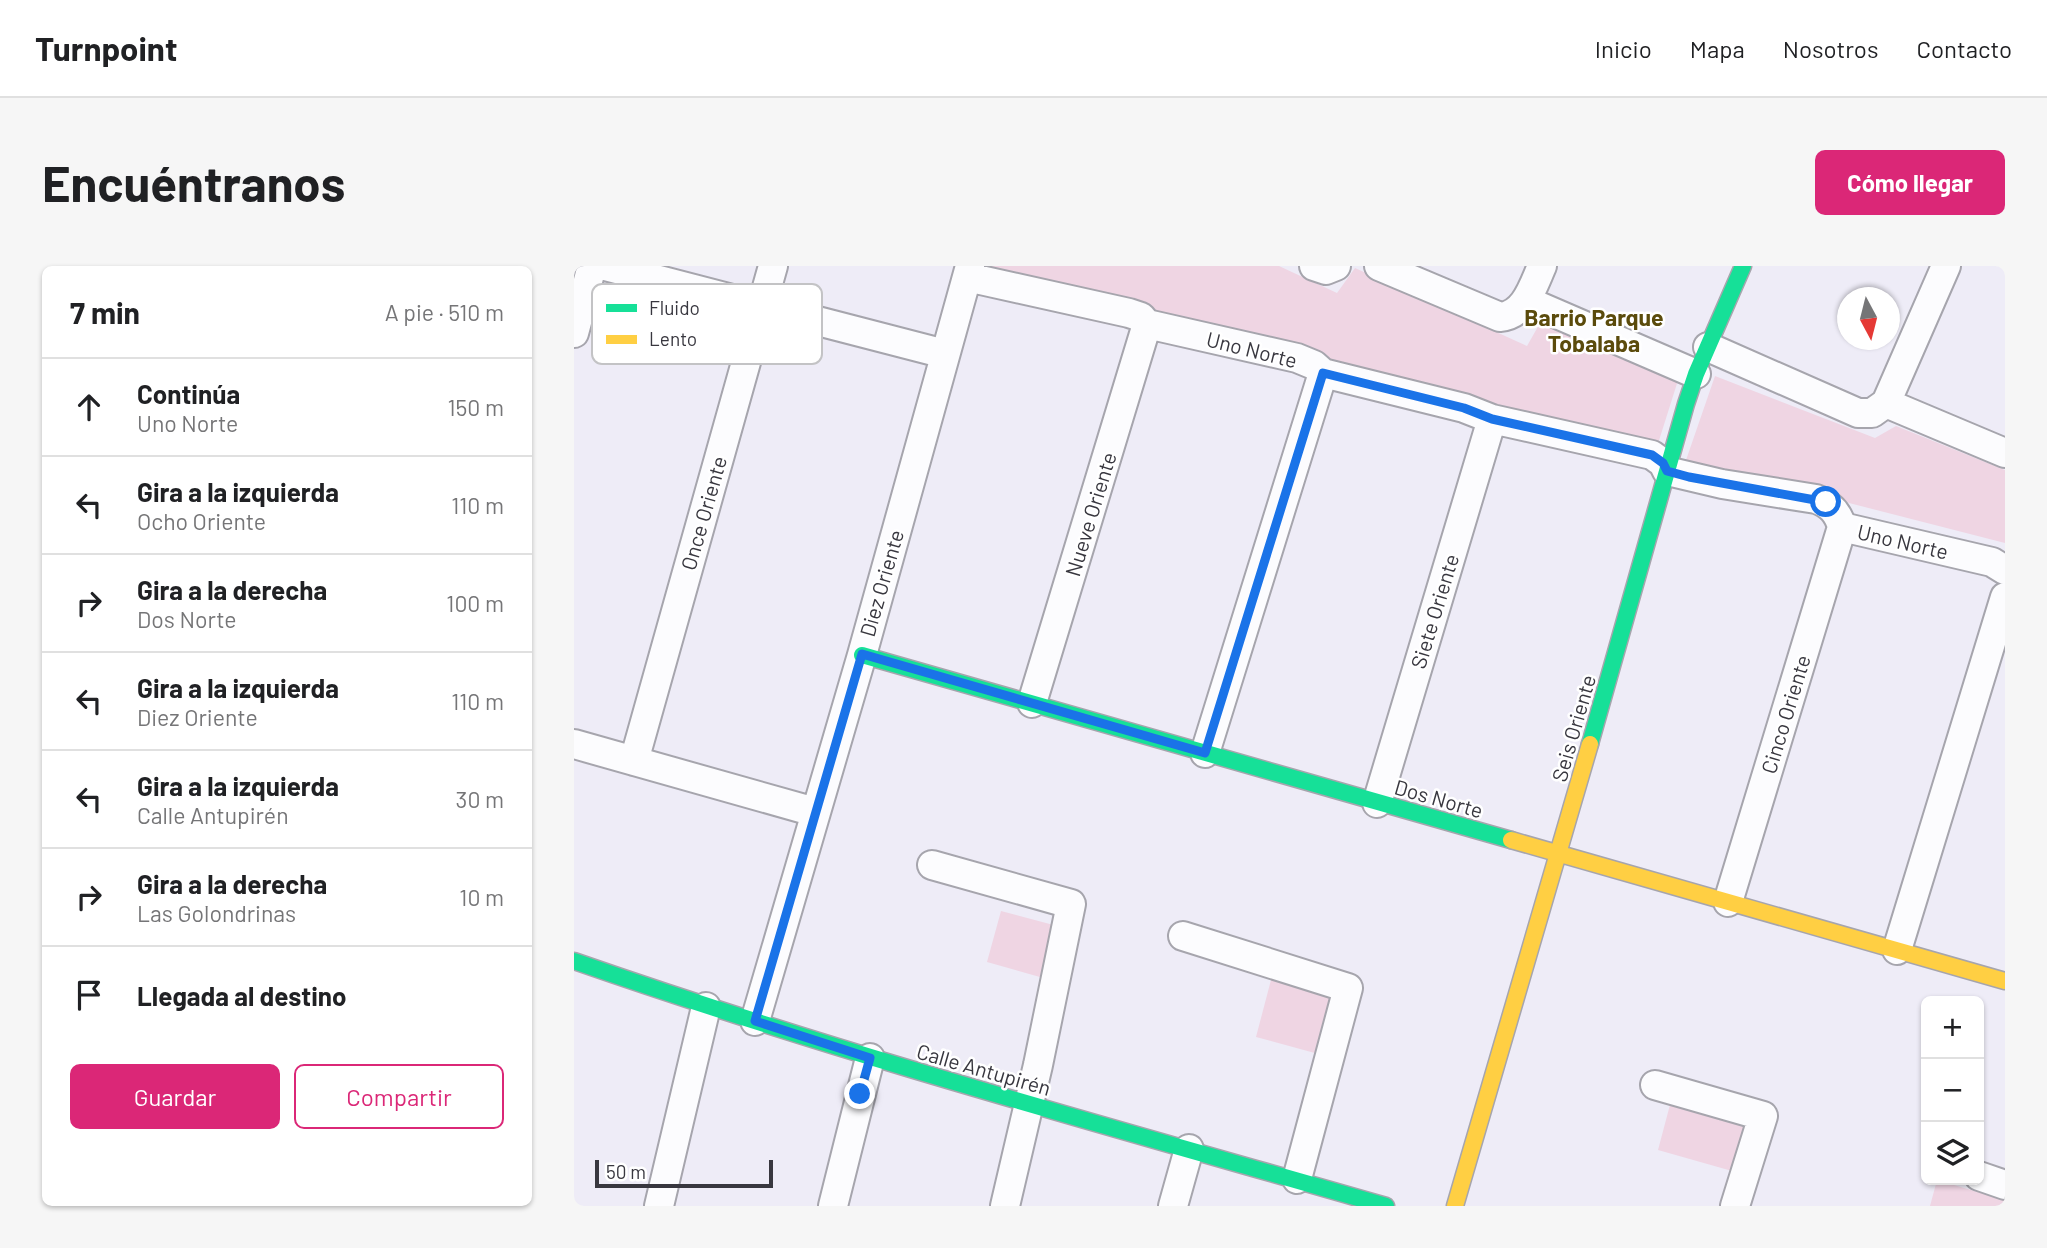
<!DOCTYPE html>
<html lang="es">
<head>
<meta charset="utf-8">
<style>
	:root { --surface:#fff; --page:#f6f6f6; --text:#202124; --muted:#757577; --line:#e0e0e0; --accent:#db2777 }
	body { margin:0; font-family:Barlow,sans-serif; background:var(--page); color:var(--text) }
	.controls { position:absolute; right:21px; bottom:21px; display:grid; overflow:hidden; border-radius:10px; box-shadow:0 2px 5px #0004 }
	.controls button { width:63px; height:63px; display:grid; place-items:center; padding:0; border:0; border-bottom:2px solid var(--line); background:var(--surface); color:var(--text); font:35px sans-serif }
	.compass { position:absolute; left:1263px; top:21px; width:63px; height:63px; border-radius:50%; background:var(--surface); box-shadow:0 2px 5px #0004; rotate:173deg }
	.scale { position:absolute; left:21px; bottom:18px; width:178px; box-sizing:border-box; padding-left:7px; border:4px solid #38373f; border-top:0; font-size:19px; line-height:24px; white-space:nowrap; color:#38373f; -webkit-text-stroke:5px #fff; paint-order:stroke }
	.stop { position:absolute; width:21px; height:21px; margin:-16px; border:5px solid #1a73e8; border-radius:50%; background:#fff }
	.stop.end { background:#1a73e8; border-color:#fff; box-shadow:0 2px 7px #0008 }
	.list { margin:0; padding:0; list-style:none }
	h2 { display:flex; justify-content:space-between; align-items:center; height:91px; margin:0; padding:0 28px; font-size:30px }
	h2 small { font-size:23px; font-weight:400; color:var(--muted) }
	.list li { display:grid; grid-template-columns:46px 1fr auto; gap:21px; align-items:center; box-sizing:border-box; height:98px; padding:0 28px; border-top:2px solid var(--line) }
	.list b { display:block; font-size:26px; white-space:nowrap }
	.list p { margin:0; font-size:23px; white-space:nowrap; color:var(--muted) }
	.list em { font-size:23px; font-style:normal; color:var(--muted) }
	.actions { display:flex; gap:14px; padding:21px 28px }
	.actions a { flex:1; padding:16px 0; border:2px solid var(--accent); border-radius:10px; text-align:center; font-size:24px; color:var(--accent) }
	.actions .main { background:var(--accent); color:#fff }
	.icon { flex:none; width:38px; height:38px; fill:none; stroke:currentColor; stroke-width:2; stroke-linecap:round; stroke-linejoin:round }
	.map { position:relative; flex:none; width:1431px; height:940px; overflow:hidden; border-radius:10px }
	header { display:flex; align-items:center; gap:42px; box-sizing:border-box; height:98px; padding:0 35px; background:var(--surface); border-bottom:2px solid var(--line) }
	header strong { font-size:33px }
	nav { display:flex; gap:38px; margin-inline-start:auto; font-size:24px }
	.intro { display:flex; align-items:center; justify-content:space-between; box-sizing:border-box; height:168px; padding:0 42px }
	h1 { margin:0; font-size:49px }
	.button { padding:18px 32px; border-radius:10px; background:var(--accent); color:#fff; font-size:24px; font-weight:700 }
	main { display:flex; gap:42px; padding:0 42px }
	aside { flex:1; background:var(--surface); border-radius:10px; box-shadow:0 2px 5px #0004 }
	.map>svg:first-child { display:block }
</style>
</head>
<body>
<header>
<strong>Turnpoint</strong>
<nav><a>Inicio</a><a>Mapa</a><a>Nosotros</a><a>Contacto</a></nav>
</header>
<div class="intro"><h1>Encuéntranos</h1><a class="button">Cómo llegar</a></div>
<main>
<aside>
<h2>7 min<small>A pie · 510 m</small></h2>
<ul class="list">
<li><svg class="icon" aria-label="ahead" viewBox="0 0 24 24"><path d="M12 20V5M6 11l6-6 6 6"/></svg><div><b>Continúa</b><p>Uno Norte</p></div><em>150 m</em></li>
<li><svg class="icon" aria-label="left" viewBox="0 0 24 24"><path d="M17 20v-9H6M10 6l-5 5 5 5"/></svg><div><b>Gira a la izquierda</b><p>Ocho Oriente</p></div><em>110 m</em></li>
<li><svg class="icon" aria-label="right" viewBox="0 0 24 24"><path d="M7 20v-9h11M14 6l5 5-5 5"/></svg><div><b>Gira a la derecha</b><p>Dos Norte</p></div><em>100 m</em></li>
<li><svg class="icon" aria-label="left" viewBox="0 0 24 24"><path d="M17 20v-9H6M10 6l-5 5 5 5"/></svg><div><b>Gira a la izquierda</b><p>Diez Oriente</p></div><em>110 m</em></li>
<li><svg class="icon" aria-label="left" viewBox="0 0 24 24"><path d="M17 20v-9H6M10 6l-5 5 5 5"/></svg><div><b>Gira a la izquierda</b><p>Calle Antupirén</p></div><em>30 m</em></li>
<li><svg class="icon" aria-label="right" viewBox="0 0 24 24"><path d="M7 20v-9h11M14 6l5 5-5 5"/></svg><div><b>Gira a la derecha</b><p>Las Golondrinas</p></div><em>10 m</em></li>
<li><svg class="icon" aria-label="arrive" viewBox="0 0 24 24"><path d="M6 21V4h12l-3 4 3 4H6"/></svg><div><b>Llegada al destino</b></div></li>
</ul>
<div class="actions"><a class="main">Guardar</a><a>Compartir</a></div>
</aside>
<div class="map">
<svg width="1431" height="940" viewBox="0 0 1431 940">
	<rect width="100%" height="100%" fill="#eeecf7"/>
	<!-- green -->
	<path fill="#efd5e3" d="M 414,0 L 705,0 L 763,27 L 781,2 L 953,80 L 970,50 L 1106,108 L 1082,184 Z
		M 1141,110 L 1301,172 L 1322,160 L 1431,204 L 1431,277 L 1275,237 L 1260,226 L 1111,197 Z
		M 427,645 L 487,661 L 473,713 L 413,696 Z
		M 697,714 L 763,731 L 748,789 L 682,771 Z
		M 1097,835 L 1172,855 L 1158,905 L 1084,884 Z
		M 1363,914 L 1431,934 L 1431,940 L 1356,940 Z"/>
	<g fill="none" stroke-linecap="round" stroke-linejoin="round">
		<!-- street casing -->
		<g stroke="#a6a5ad" stroke-width="32">
			<path id="street" d="M 31,0 L 371,88
				M 740,0 L 752,4 L 762,0
				M 805,0 L 926,51 C 951,49 959,20 968,0
				M 393,11 L 555,47 L 567,51 L 573,58 L 723,92 L 740,99 L 749,107 L 890,142 L 918,153 L 1078,189 L 1089,197 L 1093,205 L 1148,218 L 1242,233 C 1256,238 1264,246 1268,261
				M 953,35 L 1122,108
				M 0,67 L 18,0
				M 1134,81 L 1284,147 L 1298,147 L 1312,137
				M 1312,137 L 1372,0
				M 1312,137 L 1431,187
				M 1268,261 L 1418,296 L 1431,304
				M 458,437 L 573,58
				M 0,478 L 241,546
				M 631,487 L 749,107
				M 60,495 L 199,0
				M 803,537 L 918,153
				M 358,599 L 497,638 L 464,799 L 431,940
				M 1154,636 L 1268,261
				M 609,670 L 774,722 L 723,913
				M 1323,684 L 1431,331
				M 181,755 L 288,389 L 396,0
				M 1081,819 L 1189,850 L 1161,940
				M 1405,910 L 1431,919
				M 85,940 L 132,741
				M 259,940 L 296,792
				M 599,940 L 615,883"/>
		</g>
		<!-- fast casing -->
		<g stroke="#a6a5ad" stroke-width="19">
			<path id="fast" d="M 288,389 L 937,574
				M 1016,478 L 1112,138 L 1122,108 L 1169,0
				M 0,695 C 267,788 540,862 812,940"/>
		</g>
		<!-- slow casing -->
		<g stroke="#a6a5ad" stroke-width="19">
			<path id="slow" d="M 937,574 L 1431,715
				M 881,940 L 1016,478"/>
		</g>
		<!-- street -->
		<use href="#street" stroke="#fcfcfe" stroke-width="28"/>
		<!-- fast -->
		<use href="#fast" stroke="#16e098" stroke-width="16"/>
		<!-- slow -->
		<use href="#slow" stroke="#ffcf43" stroke-width="16"/>
	</g>
	<g fill="none" stroke-linecap="round" stroke-linejoin="round">
		<!-- route -->
		<path stroke="#1a73e8" stroke-width="9" d="M 286,828 L 296,792 L 181,755 L 288,388 L 631,487 L 749,107 L 890,142 L 918,153 L 1078,189 L 1089,197 L 1093,205 L 1115,211 L 1252,236"/>
	</g>
	<g text-anchor="middle" dominant-baseline="central" stroke-width="5" stroke-linejoin="round" paint-order="stroke">
		<!-- street labels -->
		<g font-size="21" fill="#38373f" stroke="#fff">
			<text transform="translate(678 83) rotate(14)">Uno Norte</text>
			<text transform="translate(129 247) rotate(-74)">Once Oriente</text>
			<text transform="translate(516 248) rotate(-73)">Nueve Oriente</text>
			<text transform="translate(1329 275) rotate(13)">Uno Norte</text>
			<text transform="translate(307 317) rotate(-74)">Diez Oriente</text>
			<text transform="translate(860 345) rotate(-73)">Siete Oriente</text>
			<text transform="translate(1211 448) rotate(-73)">Cinco Oriente</text>
			<text transform="translate(999 462) rotate(-74)">Seis Oriente</text>
			<text transform="translate(865 532) rotate(16)">Dos Norte</text>
			<text transform="translate(410 803) rotate(16)">Calle Antupirén</text>
		</g>
		<!-- neighbourhood labels -->
		<g font-size="23" font-weight="bold" fill="#5b4b0c" stroke="#fff">
			<text x="1020" y="51">Barrio Parque<tspan x="1020" dy="26">Tobalaba</tspan></text>
		</g>
	</g>
	<!-- legend -->
	<rect x="18" y="18" width="230" height="80" rx="10" fill="#fff" stroke="#c3c3c5" stroke-width="2"/>
	<rect x="32" y="38" width="31" height="8" fill="#16e098"/>
	<rect x="32" y="69" width="31" height="9" fill="#ffcf43"/>
	<g font-size="19" fill="#38373f">
		<text x="75" y="49">Fluido</text>
		<text x="75" y="80">Lento</text>
	</g>
</svg>
<div class="controls">
<button>+</button>
<button>−</button>
<button><svg class="icon" aria-label="layers" viewBox="0 0 24 24"><path d="M12 4l9 5-9 5-9-5zM3 14l9 5 9-5"/></svg></button>
</div>
<svg class="compass" viewBox="-18 -18 36 36"><path d="M0-13l5 13h-10z" fill="#e53935"/><path d="M0 13l5-13h-10z" fill="#757577"/></svg>
<div class="scale">50 m</div>
<div class="stop" style="left:1252px;top:236px"></div>
<div class="stop end" style="left:286px;top:828px"></div>
</div>
</main>
</body>
</html>
